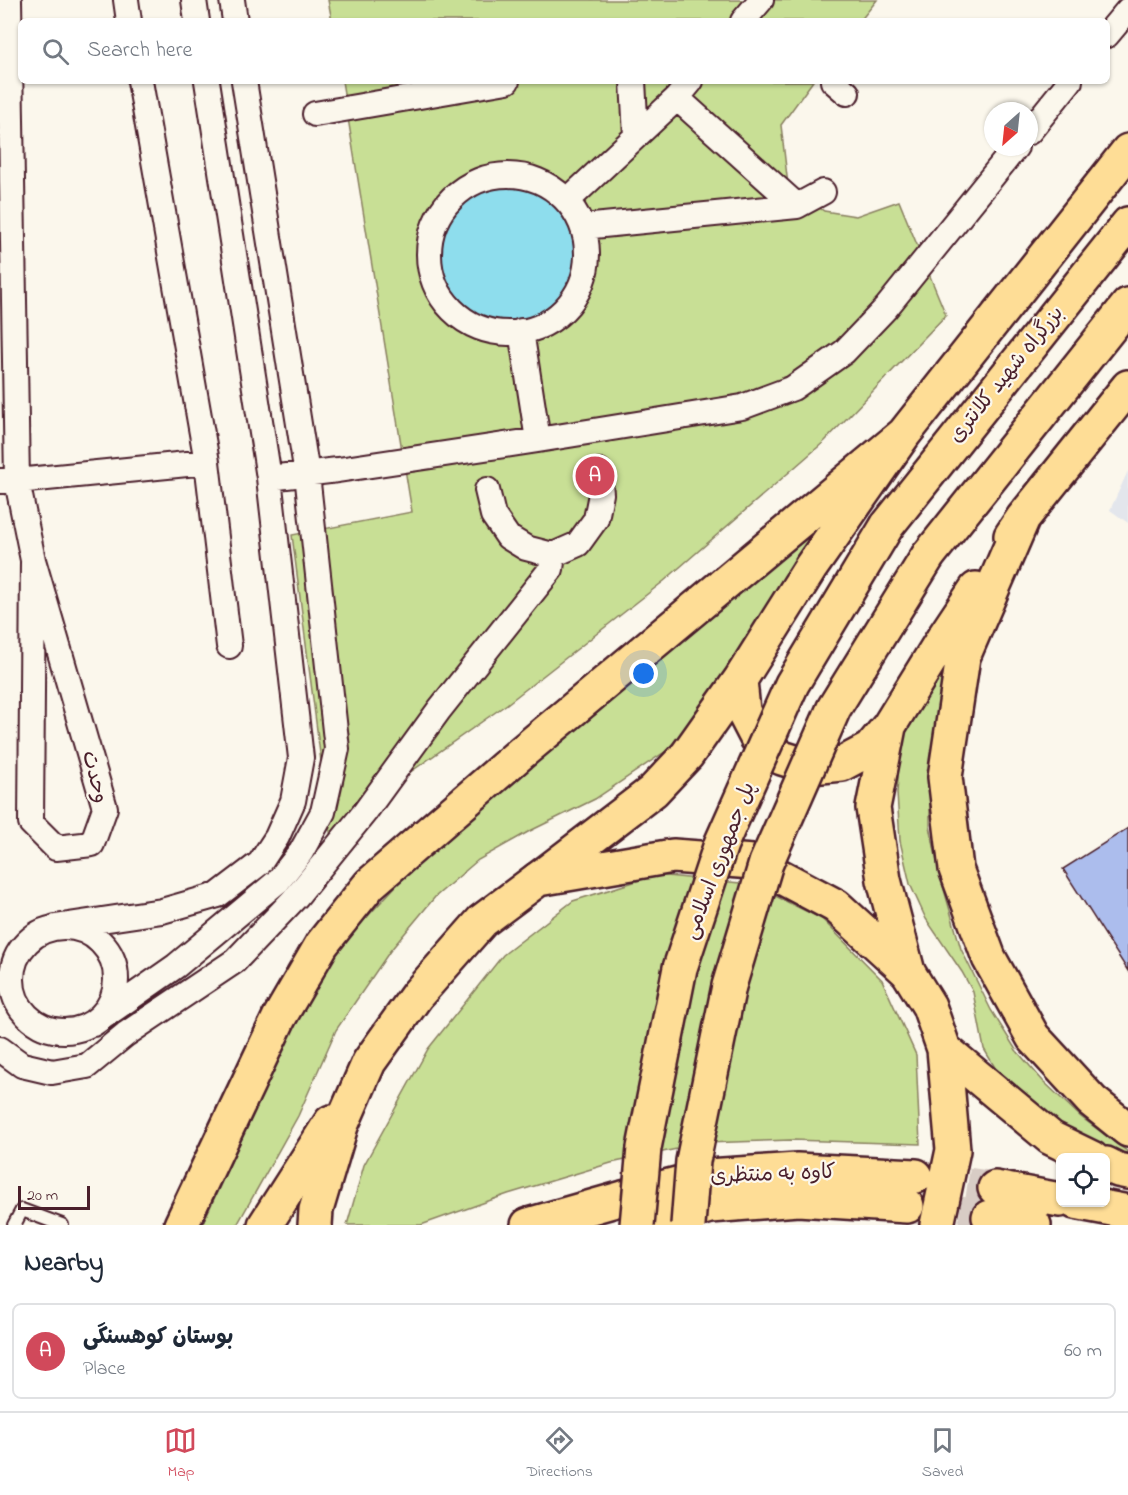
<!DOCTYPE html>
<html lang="en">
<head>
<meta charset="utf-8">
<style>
	:root { --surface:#fff; --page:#f2f2f3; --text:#1f2937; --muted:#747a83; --line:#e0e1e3; --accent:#d1495b }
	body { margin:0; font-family:"Indie Flower","Playpen Sans Arabic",sans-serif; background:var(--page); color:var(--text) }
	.controls { position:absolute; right:18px; bottom:18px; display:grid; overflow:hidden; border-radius:9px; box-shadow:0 2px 4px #0004 }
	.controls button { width:54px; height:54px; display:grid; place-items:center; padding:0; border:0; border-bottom:2px solid var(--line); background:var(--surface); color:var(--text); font:30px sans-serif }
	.compass { position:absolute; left:984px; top:102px; width:54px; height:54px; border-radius:50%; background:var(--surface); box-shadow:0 2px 4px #0004; rotate:207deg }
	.scale { position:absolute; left:18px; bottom:15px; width:72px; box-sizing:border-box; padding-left:6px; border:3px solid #4a1f2b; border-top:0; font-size:16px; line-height:21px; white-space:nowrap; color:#4a1f2b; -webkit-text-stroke:4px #fbf7ec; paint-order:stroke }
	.you { position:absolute; left:644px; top:674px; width:21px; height:21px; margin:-15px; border:4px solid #fff; border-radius:50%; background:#1a73e8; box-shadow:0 0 0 9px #1a73e833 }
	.badge { display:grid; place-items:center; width:39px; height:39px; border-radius:50%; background:var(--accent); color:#fff; font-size:20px; font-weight:700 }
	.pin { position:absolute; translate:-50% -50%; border:3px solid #fff; box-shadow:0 2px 6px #0006 }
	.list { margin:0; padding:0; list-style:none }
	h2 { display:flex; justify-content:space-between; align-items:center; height:78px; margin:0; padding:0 24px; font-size:26px }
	h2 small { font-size:20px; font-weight:400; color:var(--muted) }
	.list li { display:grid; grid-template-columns:39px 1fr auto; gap:18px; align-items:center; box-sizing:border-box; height:96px; margin:0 12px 12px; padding:0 12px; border:2px solid var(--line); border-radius:9px }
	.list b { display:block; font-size:22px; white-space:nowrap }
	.list p { margin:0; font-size:20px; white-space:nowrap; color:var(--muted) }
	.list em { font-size:20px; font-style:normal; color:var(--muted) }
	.icon { flex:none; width:33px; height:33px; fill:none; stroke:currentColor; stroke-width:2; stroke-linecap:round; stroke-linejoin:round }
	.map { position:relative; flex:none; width:1128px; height:1225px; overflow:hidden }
	.search { position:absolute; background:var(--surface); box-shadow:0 2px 4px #0004; left:18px; right:18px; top:18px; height:66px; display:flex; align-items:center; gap:15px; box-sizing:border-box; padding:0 21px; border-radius:9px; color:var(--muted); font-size:22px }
	.sheet { height:186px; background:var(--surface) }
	nav { display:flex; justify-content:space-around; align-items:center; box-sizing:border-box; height:84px; border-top:2px solid var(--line); background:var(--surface); font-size:16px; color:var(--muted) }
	nav a { display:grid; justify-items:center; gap:3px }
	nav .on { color:var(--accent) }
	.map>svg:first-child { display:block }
</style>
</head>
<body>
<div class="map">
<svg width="1128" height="1225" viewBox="0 0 1128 1225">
	<rect width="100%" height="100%" fill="#fbf7ec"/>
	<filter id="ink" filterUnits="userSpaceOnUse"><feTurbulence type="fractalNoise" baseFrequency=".0167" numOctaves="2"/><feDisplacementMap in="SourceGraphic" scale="12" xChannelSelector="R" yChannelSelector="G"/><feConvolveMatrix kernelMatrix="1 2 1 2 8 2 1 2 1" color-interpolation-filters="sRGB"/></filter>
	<g filter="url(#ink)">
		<!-- built -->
		<path fill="#e3e6ec" d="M 1128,471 L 1128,523 L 1110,510 Z"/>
		<!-- green -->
		<path fill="#c8df95" stroke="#897f60" stroke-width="1.5" d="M 328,0 L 877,0 L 860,21 L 332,21 Z
			M 342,81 L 813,81 L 781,125 L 788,185 L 824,211 L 856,216 L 899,201 L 946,315 L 825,441 L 664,581 L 507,704 L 402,778 L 331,839 L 292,535 L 412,512 Z
			M 814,531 L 720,692 L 666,751 L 595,799 L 528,832 L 478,860 L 435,897 L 390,951 L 336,1030 L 298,1116 L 237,1225 L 202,1225 L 280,1055 L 313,991 L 332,961 L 354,931 L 433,846 L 591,718 Z
			M 953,646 L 939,706 L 935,736 L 930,775 L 930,826 L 939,872 L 961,949 L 991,1010 L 1016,1050 L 1043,1081 L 1081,1117 L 1128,1152 L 1128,1154 L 1100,1150 L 1062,1133 L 1011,1090 L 997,1071 L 984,1049 L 973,992 L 962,972 L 926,919 L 910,884 L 900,841 L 897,793 L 899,762 L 905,735 L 926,686 Z
			M 656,875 L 751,884 L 822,919 L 882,980 L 916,1055 L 920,1144 L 791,1140 L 705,1143 L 611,1163 L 508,1194 L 421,1225 L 347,1225 L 364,1165 L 428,1049 L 503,955 L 573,901 Z"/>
		<!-- water -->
		<path fill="#8edded" stroke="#73919f" stroke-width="1.5" d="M440 254a68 68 0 1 1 136 0a68 68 0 1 1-136 0Z"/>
		<!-- building -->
		<path fill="#acbded" stroke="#4a1f2b" stroke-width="1.5" d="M 1128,828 L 1128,971 L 1063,869 Z"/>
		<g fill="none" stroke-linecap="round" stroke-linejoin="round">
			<!-- primary-tunnel -->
			<path stroke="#d8ccc5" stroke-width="33" stroke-dasharray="33 16" stroke-linecap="butt" d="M 919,1177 L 995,1188
				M 911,1207 L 989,1217"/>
			<!-- lane casing -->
			<g stroke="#4a1f2b" stroke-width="16">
				<path id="lane" d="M 14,1225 L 22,1210 L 62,1225"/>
			</g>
			<!-- street casing -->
			<g stroke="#4a1f2b" stroke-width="28">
				<path id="street" d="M 9,0 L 17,481 L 33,560 L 105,808 L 92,844 L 56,848 L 31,823 L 33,560
					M 126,0 L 129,21
					M 194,0 L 197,21
					M 232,0 L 235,21
					M 743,21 L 761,0
					M 1107,35 L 1128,10
					M 140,81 L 207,462 L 229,646
					M 633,81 L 636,136
					M 833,81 L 847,93
					M 677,98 L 797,206
					M 315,114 L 507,81
					M 1029,132 L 1070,81
					M429 254a79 79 0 1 1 158 0a79 79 0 1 1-158 0Z
					M 567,201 L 677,98 L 691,81
					M 583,227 L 797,206 L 823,192
					M 521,331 L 538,440
					M 269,478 L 338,470 L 538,440 L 742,407 L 793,388 L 844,352 L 886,308 L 1016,147
					M 0,481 L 17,481 L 207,462
					M 487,490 L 493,515 L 508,537 L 526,548 L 553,555 L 578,544 L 596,519 L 601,494 L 599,471
					M12 979a52 52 0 1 1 104 0a52 52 0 1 1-104 0Z
					M 55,927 L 162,911 L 218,895 L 260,863 L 277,837 L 293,801 L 301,758 L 269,478 L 207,81
					M 93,1024 L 176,966 L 278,881 L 301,852 L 323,812 L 337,749 L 307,474 L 244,81
					M 0,1049 L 22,1065 L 52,1072 L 87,1066 L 126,1034 L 235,961 L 297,896 L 365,812 L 439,710 L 551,569 L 553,555"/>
			</g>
			<!-- primary casing -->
			<g stroke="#4a1f2b" stroke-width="38">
				<path id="primary" d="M 944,1049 L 1051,1138 L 1092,1158
					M 1106,1164 L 1118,1170 L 1128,1172
					M 995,1188 L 1060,1200
					M 1075,1202 L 1128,1212
					M 989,1217 L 1034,1225
					M 265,1225 L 331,1122
					M 315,1225 L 316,1210 L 341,1126 L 369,1062 L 417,995 L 482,921 L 538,879 L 673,856 L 753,862 L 836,906 L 908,972 L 929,1006 L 944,1049 L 953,1150 L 937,1225
					M 528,1225 L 623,1198 L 708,1176 L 797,1170 L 916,1176
					M 646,1225 L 710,1206 L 798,1199 L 907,1206"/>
			</g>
			<!-- highway casing -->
			<g stroke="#4a1f2b" stroke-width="38">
				<path id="highway" d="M 1023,518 L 963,657 L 945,777 L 956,869 L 989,958 L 1033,1037 L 1092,1101 L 1128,1130
					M 887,526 L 1128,224
					M 1011,536 L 1023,518 L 1128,387
					M 928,556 L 1128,305
					M 740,680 L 743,711 L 757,738 L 782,758 L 811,767 L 842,764 L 870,749 L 889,726 L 944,637 L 976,589
					M 889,727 L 873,808 L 884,880 L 908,972
					M 538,879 L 653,791 L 687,755 L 740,680 L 811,567 L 904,434 L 1128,151
					M 181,1225 L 279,1018 L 322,944 L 370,884 L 521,753 L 904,434"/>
			</g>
			<!-- lane -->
			<use href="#lane" stroke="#fbf7ec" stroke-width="12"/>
			<!-- street -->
			<use href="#street" stroke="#fbf7ec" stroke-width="24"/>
			<!-- primary -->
			<use href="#primary" stroke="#fedd96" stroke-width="33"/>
			<!-- highway -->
			<use href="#highway" stroke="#fedd96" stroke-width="33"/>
			<!-- highway-bridge casing -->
			<g stroke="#4a1f2b" stroke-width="38" stroke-linecap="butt">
				<path id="highway-bridge" d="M 637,1225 L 644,1148 L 680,968 L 721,844 L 792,684 L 887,526
					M 688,1225 L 693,1161 L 729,986 L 766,863 L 834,708 L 928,556"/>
			</g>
			<!-- highway-bridge -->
			<use href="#highway-bridge" stroke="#fedd96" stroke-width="33"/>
		</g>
	</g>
	<g text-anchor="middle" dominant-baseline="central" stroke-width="4.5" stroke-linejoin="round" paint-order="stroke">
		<!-- street labels -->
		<g font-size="21" fill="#4a1f2b" stroke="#fbf7ec">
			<text transform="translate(1007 375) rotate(-51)">بزرگراه شهید کلانتری</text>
			<text transform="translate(94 777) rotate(76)">وحدت</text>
			<text transform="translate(720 861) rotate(-69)">پل جمهوری اسلامی</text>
			<text transform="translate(773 1175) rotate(-2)">کاوه به منتظری</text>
		</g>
	</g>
</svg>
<div class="controls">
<button><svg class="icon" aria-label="locate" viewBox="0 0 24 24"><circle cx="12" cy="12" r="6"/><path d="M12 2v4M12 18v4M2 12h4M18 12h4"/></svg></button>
</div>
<svg class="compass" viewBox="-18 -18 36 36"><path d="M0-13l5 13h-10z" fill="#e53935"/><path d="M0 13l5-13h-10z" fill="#747a83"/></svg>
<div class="scale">20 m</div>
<div class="you"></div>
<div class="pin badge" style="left:595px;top:476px">A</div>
<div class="search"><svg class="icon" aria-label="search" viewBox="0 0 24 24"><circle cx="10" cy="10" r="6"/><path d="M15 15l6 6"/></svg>Search here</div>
</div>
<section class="sheet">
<h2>Nearby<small></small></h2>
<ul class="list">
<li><span class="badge">A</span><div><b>بوستان کوهسنگی</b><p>Place</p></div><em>60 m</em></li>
</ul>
</section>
<nav>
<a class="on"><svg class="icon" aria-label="map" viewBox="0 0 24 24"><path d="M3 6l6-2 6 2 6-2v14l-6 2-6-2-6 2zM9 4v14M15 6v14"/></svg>Map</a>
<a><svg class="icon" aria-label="directions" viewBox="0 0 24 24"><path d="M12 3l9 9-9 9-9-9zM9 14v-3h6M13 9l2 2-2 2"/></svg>Directions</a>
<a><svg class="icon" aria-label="saved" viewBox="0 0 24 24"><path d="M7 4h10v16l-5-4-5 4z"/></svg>Saved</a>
</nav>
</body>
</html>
